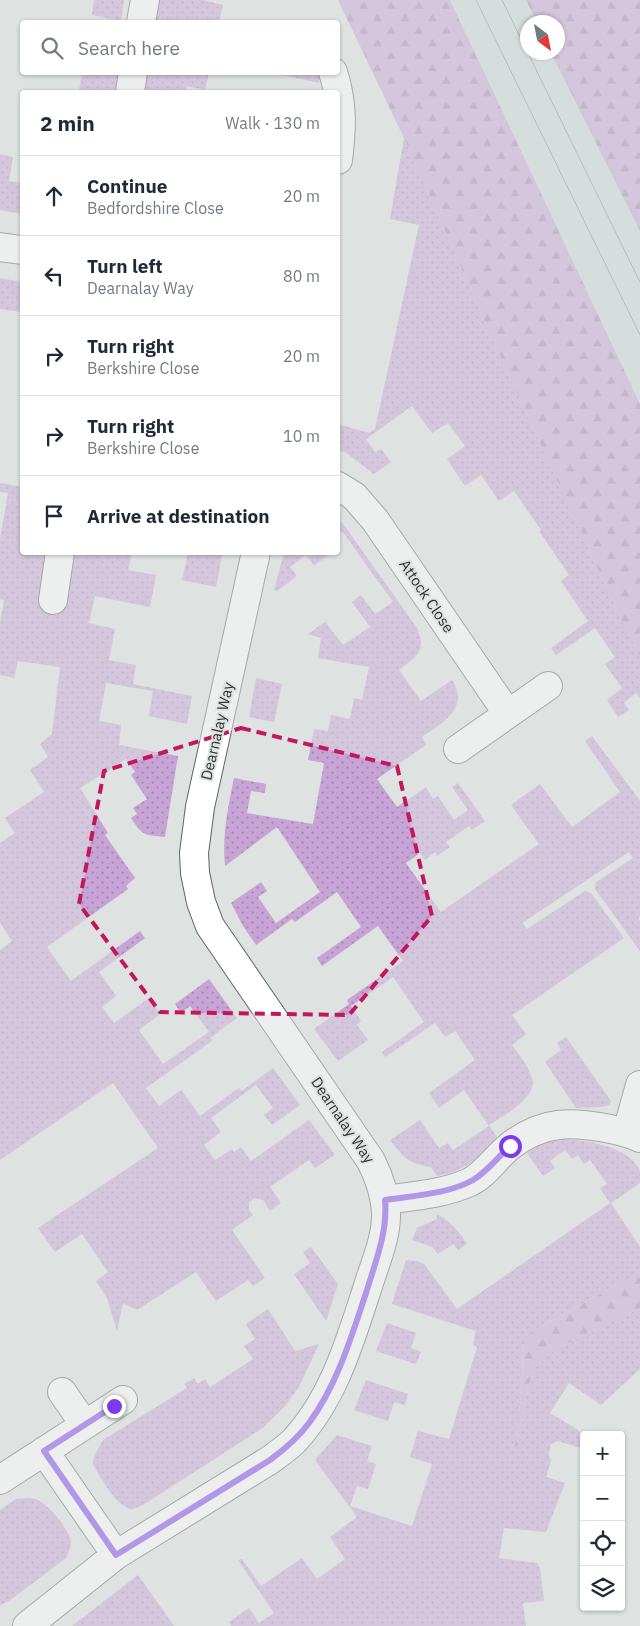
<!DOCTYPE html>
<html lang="en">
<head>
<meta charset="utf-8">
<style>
	:root { --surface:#fff; --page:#f2f2f3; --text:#1f2937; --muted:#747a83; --line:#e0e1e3 }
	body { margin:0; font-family:"IBM Plex Sans",sans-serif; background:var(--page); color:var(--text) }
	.controls { position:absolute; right:15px; bottom:15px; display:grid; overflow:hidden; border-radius:5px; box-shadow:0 1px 4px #0004 }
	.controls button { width:45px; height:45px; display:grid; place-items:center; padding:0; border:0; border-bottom:1px solid var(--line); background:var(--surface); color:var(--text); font:25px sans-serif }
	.compass { position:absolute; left:520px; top:15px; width:45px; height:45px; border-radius:50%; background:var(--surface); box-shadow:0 1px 4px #0004; rotate:148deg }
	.stop { position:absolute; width:15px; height:15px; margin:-11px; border:4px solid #7c3aed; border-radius:50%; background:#fff }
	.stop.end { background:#7c3aed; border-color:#fff; box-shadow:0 1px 5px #0008 }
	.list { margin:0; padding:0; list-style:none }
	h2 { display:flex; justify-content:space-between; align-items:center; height:65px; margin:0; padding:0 20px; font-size:21px }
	h2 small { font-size:16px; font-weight:400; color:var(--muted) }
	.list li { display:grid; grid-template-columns:32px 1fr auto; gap:15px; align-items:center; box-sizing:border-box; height:80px; padding:0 20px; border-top:1px solid var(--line) }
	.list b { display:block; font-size:19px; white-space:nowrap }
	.list p { margin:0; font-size:16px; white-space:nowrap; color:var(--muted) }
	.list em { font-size:16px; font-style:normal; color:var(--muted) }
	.icon { flex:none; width:28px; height:28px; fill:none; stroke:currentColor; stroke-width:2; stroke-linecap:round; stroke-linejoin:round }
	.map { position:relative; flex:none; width:640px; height:1626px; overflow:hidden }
	.search { position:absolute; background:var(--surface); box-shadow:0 1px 4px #0004; left:20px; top:20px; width:320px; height:55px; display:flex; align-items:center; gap:12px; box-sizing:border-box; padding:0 18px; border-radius:5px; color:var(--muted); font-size:19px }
	.panel { position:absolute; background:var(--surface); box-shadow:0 1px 4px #0004; left:20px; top:90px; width:320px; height:465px; border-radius:5px }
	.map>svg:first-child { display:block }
</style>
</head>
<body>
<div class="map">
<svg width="640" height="1626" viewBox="0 0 640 1626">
	<defs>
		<pattern id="grass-dots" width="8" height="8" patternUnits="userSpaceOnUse" patternTransform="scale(1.25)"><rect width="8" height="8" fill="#c7a4d5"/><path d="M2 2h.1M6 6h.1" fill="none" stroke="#a286ad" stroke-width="1.8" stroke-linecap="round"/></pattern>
		<pattern id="forest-firs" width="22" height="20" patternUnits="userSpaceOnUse" patternTransform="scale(1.25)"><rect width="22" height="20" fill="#c7a4d5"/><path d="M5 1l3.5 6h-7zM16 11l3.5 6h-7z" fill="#a286ad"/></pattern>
	</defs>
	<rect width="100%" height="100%" fill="#dee2e1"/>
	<!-- built -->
	<path fill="#ccdad8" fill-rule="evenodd" d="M 338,0 L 640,0 L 640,656 L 618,612 L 504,365 L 404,138 ZM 528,22 L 558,22 L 558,52 L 528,52 Z"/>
	<!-- grass -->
	<path fill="url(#grass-dots)" d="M 94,0 L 124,0 L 121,21 L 92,15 Z
		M 154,0 L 203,0 L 223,5 L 219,22 L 151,22 Z
		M 116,72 L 125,74 L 121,92 L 92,92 L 79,90 L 82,73 Z
		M 321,72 L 319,83 L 274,73 Z
		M 144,73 L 209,73 L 205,90 L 187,86 L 185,92 L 141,92 Z
		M 404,138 L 504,365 L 618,612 L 640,656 L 640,698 L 636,693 L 624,703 L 629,710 L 618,717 L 607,700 L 622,688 L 605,664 L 615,657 L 595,628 L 556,655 L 551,648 L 588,621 L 561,581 L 569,575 L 539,531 L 541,530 L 514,491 L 499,501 L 481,475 L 465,486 L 447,459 L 465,446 L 448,423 L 432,433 L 412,406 L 366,439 L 375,452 L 381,449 L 391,462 L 374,474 L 345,452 L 338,450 L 338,424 L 369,433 L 375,429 L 419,225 L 390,219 Z
		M 0,154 L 13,157 L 9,181 L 22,183 L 22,214 L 0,210 Z
		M 0,278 L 22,282 L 22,312 L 0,309 Z
		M 0,483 L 22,487 L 22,552 L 51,553 L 43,608 L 62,612 L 70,553 L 132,553 L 128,570 L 156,575 L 150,607 L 95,596 L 89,623 L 115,629 L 109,660 L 136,665 L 133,684 L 192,696 L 187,724 L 149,716 L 153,691 L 106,683 L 99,721 L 121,725 L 119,745 L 178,756 L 165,837 C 144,835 143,836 131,818 L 137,814 L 133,808 L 147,799 L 131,775 L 135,772 L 126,759 L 80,788 L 108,833 L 105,835 L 135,878 L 126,886 L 128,889 L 47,947 L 71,981 L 140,931 L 145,938 L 99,972 L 116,996 L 102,1007 L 114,1023 L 149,998 L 160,1014 L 139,1030 L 163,1064 L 209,1032 L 190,1006 L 181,1013 L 175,1004 L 209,979 L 237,1018 L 210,1038 L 212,1041 L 146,1088 L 159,1106 L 181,1090 L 200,1116 L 239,1088 L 242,1091 L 273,1068 L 300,1105 L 272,1125 L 264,1115 L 273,1108 L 256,1085 L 211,1118 L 221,1132 L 204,1145 L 215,1160 L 232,1149 L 234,1152 L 241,1147 L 251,1161 L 309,1120 L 335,1155 L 315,1168 L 309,1160 L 270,1187 L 281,1203 L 270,1211 L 263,1200 L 255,1198 L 249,1202 L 249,1210 L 253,1215 L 232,1230 L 265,1278 L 253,1286 L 248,1280 L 216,1301 L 196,1272 L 137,1310 L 123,1303 L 117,1331 L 107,1298 L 96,1281 L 108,1272 L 82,1234 L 55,1252 L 38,1228 L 158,1148 L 113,1083 L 0,1160 L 0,950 L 12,941 L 0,923 L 0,843 L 15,833 L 5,818 L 44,792 L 30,770 L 48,757 L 40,744 L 52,734 L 60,667 L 18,661 L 14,678 L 0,675 L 0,623 L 4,600 L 0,599 L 0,539 L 8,493 L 0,492 Z
		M 338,519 L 344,525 L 417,628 C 427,651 417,656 399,670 L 421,701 L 452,680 C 471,707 441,724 422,737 L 426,745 L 377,779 L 397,807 L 426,787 L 433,799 L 438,796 L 454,820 L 468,810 L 452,787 L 458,783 L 485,821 L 472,830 L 469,826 L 446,842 L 450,847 L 437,856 L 435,852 L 425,860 L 420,853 L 406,863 L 441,912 L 539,844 L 511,805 L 540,784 L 572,827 L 620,792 L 585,741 L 592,736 L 640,801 L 640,917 L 638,918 L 640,921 L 640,951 L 595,889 L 596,882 L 633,858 L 629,852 L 522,923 L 527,929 L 585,891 L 591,893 L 624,938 L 512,1015 L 526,1034 L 512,1045 C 519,1055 529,1066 532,1079 C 538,1097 503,1116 489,1125 L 498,1139 C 479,1159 464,1171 437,1176 L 431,1167 C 409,1164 403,1157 390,1140 L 420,1120 L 439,1148 L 448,1143 L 453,1150 L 489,1126 L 464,1090 L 439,1108 L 429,1093 L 475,1060 L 455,1031 L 445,1037 L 435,1023 L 385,1057 L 382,1052 L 424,1022 L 393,977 L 351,1006 L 361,1021 L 357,1025 L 368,1040 L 338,1061 L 314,1029 L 349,1004 L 347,1000 L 403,961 L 378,926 L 322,966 L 317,958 L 361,927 L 337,892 L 295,922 L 292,919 L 256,945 L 243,926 L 231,903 L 261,882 L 267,891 L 258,897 L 276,923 L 320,892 L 277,827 L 225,866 C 222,835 228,807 234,778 L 266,784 L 265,793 L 251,791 L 247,813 L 313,824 L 324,763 L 308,760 L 314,729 L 328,731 L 331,715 L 350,719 L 354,698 L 362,700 L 369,667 L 318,658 L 321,638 L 308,634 L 325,622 L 343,645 L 370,627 L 352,602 L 361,595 L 375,614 L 393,602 L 342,531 L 338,534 Z
		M 188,553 L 210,553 L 222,555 L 216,587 L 182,580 Z
		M 284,553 L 284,552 L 332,553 L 314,565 L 306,555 L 290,567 L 297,576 L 277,591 L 274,590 Z
		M 256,678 L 282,684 L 274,722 L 249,717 Z
		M 566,1037 L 611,1101 L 609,1105 L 601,1107 L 576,1108 L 545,1062 L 561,1050 L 557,1043 Z
		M 556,1139 C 580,1139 630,1145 640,1171 C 640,1174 640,1179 640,1183 L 611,1203 L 640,1247 L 640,1272 L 529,1333 L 523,1347 L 521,1397 L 515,1446 L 517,1448 L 529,1385 L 536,1366 L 548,1355 L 564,1345 L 640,1308 L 640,1369 L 601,1405 L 569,1383 L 550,1413 L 578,1430 L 583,1437 L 580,1448 L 558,1441 L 551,1444 L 549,1454 L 551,1460 L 546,1477 L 565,1483 L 546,1532 L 504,1528 L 499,1558 L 537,1563 L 540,1568 L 544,1601 L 523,1603 L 526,1626 L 231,1626 L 229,1622 L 249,1608 L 259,1623 L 274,1613 L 238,1560 L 242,1559 L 261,1586 L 302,1558 L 317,1579 L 345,1559 L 330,1537 L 357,1517 L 315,1460 L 337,1435 L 372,1446 L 367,1461 L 376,1464 L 368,1489 L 357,1486 L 350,1506 L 412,1526 L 432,1464 L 410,1457 L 418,1431 L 449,1439 L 477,1347 L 473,1345 L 476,1331 L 392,1304 L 406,1260 L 416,1261 L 424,1264 L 457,1309 L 610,1203 L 600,1188 L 607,1184 L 590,1160 L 584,1164 L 578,1155 L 572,1159 L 565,1150 L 550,1161 L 555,1168 L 543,1176 L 527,1153 L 540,1145 Z
		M 437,1214 C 450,1221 459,1231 467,1244 L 458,1250 L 453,1244 L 438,1254 L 432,1247 L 412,1240 L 417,1228 L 437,1219 Z
		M 311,1247 L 338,1284 L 326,1321 L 294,1274 L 310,1263 L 303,1252 Z
		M 268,1309 L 295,1351 L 319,1344 L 299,1387 L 284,1407 L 264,1427 L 143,1505 C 140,1506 135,1509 132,1509 C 117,1508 100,1477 93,1464 L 94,1456 L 103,1440 L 187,1388 L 184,1384 L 194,1378 L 198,1384 L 205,1379 L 210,1387 L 253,1359 L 244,1346 L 255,1339 L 246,1324 Z
		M 387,1323 L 416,1333 L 411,1348 L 421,1352 L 416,1364 L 376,1351 Z
		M 366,1380 L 408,1394 L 405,1405 L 394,1402 L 388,1421 L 354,1410 Z
		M 31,1498 C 35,1499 39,1500 42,1503 C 51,1508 70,1531 71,1542 C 71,1547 68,1553 66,1558 L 9,1601 L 0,1605 L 0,1510 L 16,1499 Z
		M 138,1575 L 174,1626 L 72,1626 Z"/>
	<!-- forest -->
	<path fill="url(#forest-firs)" d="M 338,0 L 450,0 L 640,404 L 640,656 L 618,612 L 504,365 L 404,138 Z
		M 526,0 L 640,0 L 640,231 L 551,53 L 558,52 L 558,22 L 537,22 Z
		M 640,1272 L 640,1308 L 564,1345 L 548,1355 L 536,1366 L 529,1385 L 517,1449 L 515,1446 L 521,1397 L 524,1336 Z"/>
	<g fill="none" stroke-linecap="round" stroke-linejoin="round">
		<!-- minor casing -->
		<g stroke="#606463" stroke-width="30">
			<path id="minor" d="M 141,22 L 145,0
				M 333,72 C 343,103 342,128 338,160
				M 130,92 L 133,72
				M 0,247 L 22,250
				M 338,486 L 354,496 L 375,520 L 508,714
				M 53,600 L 60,552
				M 458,749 L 548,686
				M 627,1132 L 640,1085
				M 385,1200 C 413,1196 444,1194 470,1182 C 486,1174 496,1157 510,1146 C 523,1136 541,1127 558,1125 C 580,1122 620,1129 640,1138
				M 62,1392 L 85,1425
				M 44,1451 L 116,1555
				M 0,1480 L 123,1400
				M 27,1626 L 116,1555 L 270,1460 C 278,1454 287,1448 294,1441 C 334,1398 350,1341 368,1286 C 375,1263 387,1237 386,1212 C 385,1194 379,1177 371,1161 L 210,926 L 201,902 L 195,873 L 194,853 L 200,807 L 256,552"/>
		</g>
		<!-- minor -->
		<use href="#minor" stroke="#fff" stroke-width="28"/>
		<!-- tram -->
		<path stroke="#8b8e8e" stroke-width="1" d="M 476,0 L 640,335
			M 502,0 L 640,282"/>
	</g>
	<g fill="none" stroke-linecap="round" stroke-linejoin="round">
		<!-- route -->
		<path stroke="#7c3aed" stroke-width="6" d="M 114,1406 L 44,1451 L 116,1555 L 270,1460 C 285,1449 298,1438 309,1423 C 337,1385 351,1338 366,1293 C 375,1263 388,1232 385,1200 C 411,1196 449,1194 473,1180 C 487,1172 498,1157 510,1146"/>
	</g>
	<!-- marked area -->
	<path d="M0 0H640V1626H0ZM 241,728 L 397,766 L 432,916 L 349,1015 L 160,1012 L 79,904 L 104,771 Z" fill="#dee2e1" fill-opacity=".55" fill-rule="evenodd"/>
	<path fill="none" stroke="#c2185b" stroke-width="4" stroke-dasharray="10 6" stroke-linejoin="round" d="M 241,728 L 397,766 L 432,916 L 349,1015 L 160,1012 L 79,904 L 104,771 Z"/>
	<g text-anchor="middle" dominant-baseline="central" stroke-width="4" stroke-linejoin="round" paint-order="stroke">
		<!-- street labels -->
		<g font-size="15" fill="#303232" stroke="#dee2e1">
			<text transform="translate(427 596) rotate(56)">Attock Close</text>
			<text transform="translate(217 731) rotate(-77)">Dearnalay Way</text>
			<text transform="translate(343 1120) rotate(56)">Dearnalay Way</text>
		</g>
	</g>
</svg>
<div class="controls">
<button>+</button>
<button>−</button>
<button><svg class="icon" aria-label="locate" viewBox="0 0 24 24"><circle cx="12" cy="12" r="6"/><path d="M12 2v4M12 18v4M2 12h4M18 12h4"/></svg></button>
<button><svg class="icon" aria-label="layers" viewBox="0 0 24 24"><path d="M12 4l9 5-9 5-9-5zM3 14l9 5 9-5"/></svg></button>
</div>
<svg class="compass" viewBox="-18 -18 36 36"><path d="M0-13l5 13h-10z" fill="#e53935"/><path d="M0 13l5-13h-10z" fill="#747a83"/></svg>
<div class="stop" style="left:510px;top:1146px"></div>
<div class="stop end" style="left:114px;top:1406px"></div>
<div class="search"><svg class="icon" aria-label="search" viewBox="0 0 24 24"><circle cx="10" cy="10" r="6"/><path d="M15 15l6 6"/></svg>Search here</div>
<section class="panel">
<h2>2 min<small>Walk · 130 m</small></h2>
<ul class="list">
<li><svg class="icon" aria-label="ahead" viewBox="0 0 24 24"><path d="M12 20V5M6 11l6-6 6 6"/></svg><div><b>Continue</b><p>Bedfordshire Close</p></div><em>20 m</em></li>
<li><svg class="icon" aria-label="left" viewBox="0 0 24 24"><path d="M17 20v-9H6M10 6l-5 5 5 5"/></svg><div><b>Turn left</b><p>Dearnalay Way</p></div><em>80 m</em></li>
<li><svg class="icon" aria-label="right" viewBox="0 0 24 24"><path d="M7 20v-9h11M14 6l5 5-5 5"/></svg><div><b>Turn right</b><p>Berkshire Close</p></div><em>20 m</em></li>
<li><svg class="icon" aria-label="right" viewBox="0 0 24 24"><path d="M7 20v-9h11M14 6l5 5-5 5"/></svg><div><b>Turn right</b><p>Berkshire Close</p></div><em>10 m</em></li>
<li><svg class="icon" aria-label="arrive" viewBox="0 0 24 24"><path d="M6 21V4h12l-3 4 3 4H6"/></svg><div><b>Arrive at destination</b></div></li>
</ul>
</section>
</div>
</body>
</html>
